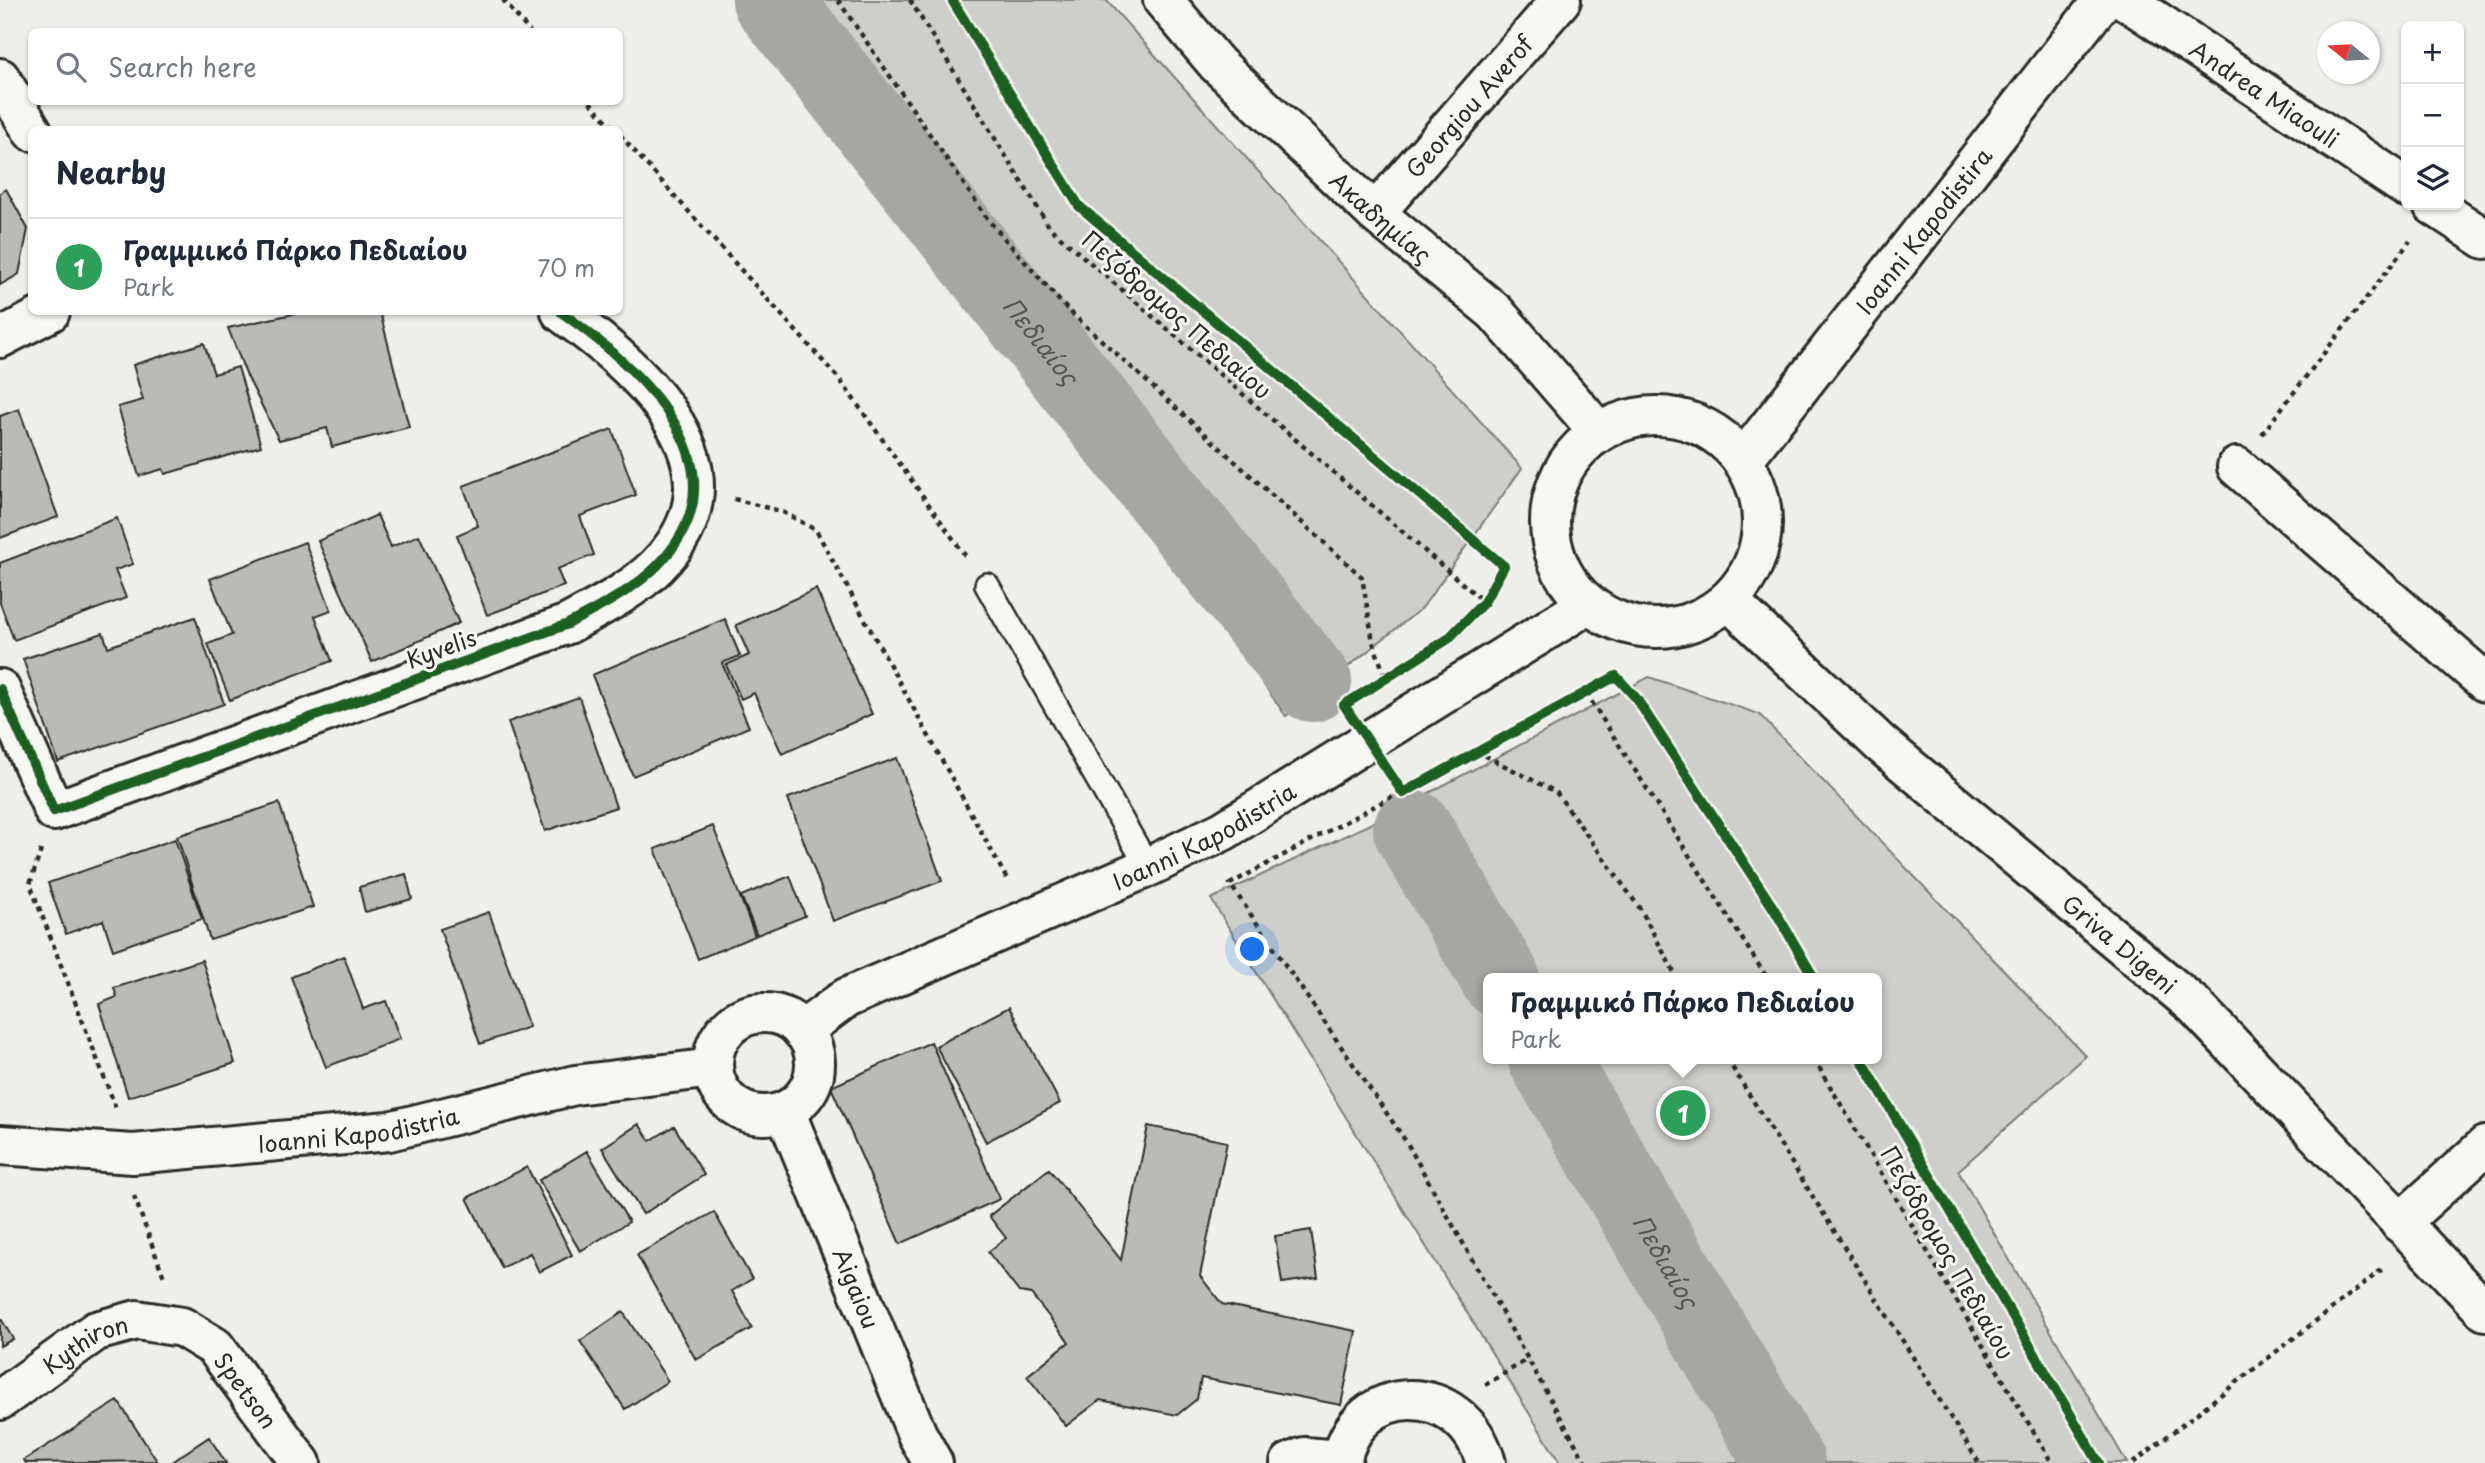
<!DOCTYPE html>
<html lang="en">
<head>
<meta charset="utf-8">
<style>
	:root { --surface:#fff; --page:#f2f2f3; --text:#1f2937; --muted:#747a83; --line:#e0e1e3; --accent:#0b8043 }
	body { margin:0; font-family:"Playpen Sans",sans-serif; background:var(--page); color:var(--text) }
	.controls { position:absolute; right:21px; top:21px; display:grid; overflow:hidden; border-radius:10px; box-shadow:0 2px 5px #0004 }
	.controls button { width:63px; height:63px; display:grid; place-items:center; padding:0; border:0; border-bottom:2px solid var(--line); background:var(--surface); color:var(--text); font:35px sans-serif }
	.compass { position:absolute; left:2317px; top:21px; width:63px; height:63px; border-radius:50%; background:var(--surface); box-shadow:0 2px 5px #0004; rotate:288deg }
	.you { position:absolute; left:1253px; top:950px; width:24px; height:24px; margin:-18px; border:5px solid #fff; border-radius:50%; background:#1a73e8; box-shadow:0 0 0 10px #1a73e833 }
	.badge { display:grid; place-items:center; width:46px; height:46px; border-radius:50%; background:var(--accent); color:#fff; font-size:23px; font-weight:700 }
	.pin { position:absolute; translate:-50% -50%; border:4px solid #fff; box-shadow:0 2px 7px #0006 }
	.popup { position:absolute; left:1483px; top:973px; width:399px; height:91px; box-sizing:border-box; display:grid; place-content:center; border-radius:10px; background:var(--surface); filter:drop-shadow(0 2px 5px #0005); font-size:23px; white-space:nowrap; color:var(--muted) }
	.popup b { font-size:26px; color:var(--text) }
	.popup::after { content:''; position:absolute; left:50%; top:100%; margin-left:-14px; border:14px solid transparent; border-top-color:var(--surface) }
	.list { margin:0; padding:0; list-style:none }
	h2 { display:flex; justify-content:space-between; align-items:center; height:91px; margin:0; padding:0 28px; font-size:30px }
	h2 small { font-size:23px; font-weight:400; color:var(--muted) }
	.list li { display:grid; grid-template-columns:46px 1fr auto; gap:21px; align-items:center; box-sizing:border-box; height:98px; padding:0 28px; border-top:2px solid var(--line) }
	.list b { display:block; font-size:26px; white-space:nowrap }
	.list p { margin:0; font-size:23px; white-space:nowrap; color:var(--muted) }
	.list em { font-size:23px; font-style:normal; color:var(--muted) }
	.icon { flex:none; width:38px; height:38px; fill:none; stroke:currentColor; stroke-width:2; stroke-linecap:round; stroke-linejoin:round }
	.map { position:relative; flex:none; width:2485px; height:1463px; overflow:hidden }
	.search { position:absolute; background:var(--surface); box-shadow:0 2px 5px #0004; left:28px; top:28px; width:595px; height:77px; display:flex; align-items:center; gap:18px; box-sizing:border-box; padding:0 24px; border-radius:10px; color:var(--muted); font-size:26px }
	.panel { position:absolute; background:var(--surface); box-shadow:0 2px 5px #0004; left:28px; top:126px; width:595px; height:189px; border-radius:10px }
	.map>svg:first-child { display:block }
</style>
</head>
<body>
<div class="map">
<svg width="2485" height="1463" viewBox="0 0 2485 1463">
	<rect width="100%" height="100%" fill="#eeeeea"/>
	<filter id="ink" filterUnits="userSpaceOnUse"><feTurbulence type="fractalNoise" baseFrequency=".0143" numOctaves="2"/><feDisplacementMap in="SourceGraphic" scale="14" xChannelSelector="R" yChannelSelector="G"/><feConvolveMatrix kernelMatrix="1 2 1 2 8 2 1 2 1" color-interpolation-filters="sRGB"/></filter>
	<g filter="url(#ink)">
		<!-- green -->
		<path fill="#cececa" stroke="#7c7c7a" stroke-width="2" fill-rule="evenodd" d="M 777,0 L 1106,0 L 1522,468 L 1422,608 L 1286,716 Z
			M 1649,677 L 1759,714 L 2086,1056 L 1958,1171 L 2127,1463 L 1560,1463 L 1211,899 L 1368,825 ZM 1489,978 L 1877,978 L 1877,1059 L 1489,1059 Z"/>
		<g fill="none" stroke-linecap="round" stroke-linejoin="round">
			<!-- river -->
			<g stroke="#a6a6a3" stroke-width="80">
				<path id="s1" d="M 772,0 L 1312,682"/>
				<path d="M 1413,830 L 1500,978"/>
				<path id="s2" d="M 1548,1059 L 1785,1463"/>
			</g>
		</g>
		<!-- building -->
		<path fill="#babab7" stroke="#2b2b2b" stroke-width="2" d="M 6,189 L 28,229 L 19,274 L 0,285 L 0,193 Z
			M 302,312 L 380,312 L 409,427 L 332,447 L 327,428 L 279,440 L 246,374 L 228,328 Z
			M 204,343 L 214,374 L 238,367 L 261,446 L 165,474 L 163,469 L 139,476 L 118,407 L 143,400 L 133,365 Z
			M 19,409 L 58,517 L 0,538 L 0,416 Z
			M 612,429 L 636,495 L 580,516 L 594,555 L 557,569 L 564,586 L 487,615 L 457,535 L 478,526 L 463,486 Z
			M 377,515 L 391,547 L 419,535 L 459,623 L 372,662 L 318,541 Z
			M 117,518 L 133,564 L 115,570 L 126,598 L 14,640 L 0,603 L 0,563 Z
			M 305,542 L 331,610 L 315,616 L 332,661 L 230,700 L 208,644 L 232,635 L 210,579 Z
			M 816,589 L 872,714 L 782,754 L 754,693 L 741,699 L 726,665 L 749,655 L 736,625 Z
			M 195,617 L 224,704 L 58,762 L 23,659 L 103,633 L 108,647 Z
			M 725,619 L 740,656 L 722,663 L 749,727 L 633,776 L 592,675 Z
			M 579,697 L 616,807 L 545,831 L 508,722 Z
			M 897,758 L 942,881 L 833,921 L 788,798 Z
			M 279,803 L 313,907 L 210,940 L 177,836 Z
			M 713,826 L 755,936 L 698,959 L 655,849 Z
			M 175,839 L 202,919 L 113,950 L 103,920 L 66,934 L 48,883 Z
			M 406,874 L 412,899 L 365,912 L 359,887 Z
			M 790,876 L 805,916 L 757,935 L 741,896 Z
			M 489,912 L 529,1027 L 480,1044 L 440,929 Z
			M 344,956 L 363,1009 L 386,1001 L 400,1039 L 326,1067 L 291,977 Z
			M 202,960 L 235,1063 L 128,1097 L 99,1004 L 117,997 L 114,988 Z
			M 1009,1007 L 1060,1103 L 986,1142 L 936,1046 Z
			M 931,1042 L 1000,1199 L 900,1244 L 831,1087 Z
			M 639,1124 L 650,1141 L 674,1126 L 704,1175 L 643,1214 L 602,1148 Z
			M 1148,1126 L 1227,1142 L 1200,1276 L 1222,1304 L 1356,1331 L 1341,1405 L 1201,1378 L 1197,1399 L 1177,1415 L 1100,1400 L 1066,1426 L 1027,1376 L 1069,1342 L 1031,1294 L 1019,1292 L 988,1252 L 1006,1238 L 989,1216 L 1049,1169 L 1121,1260 Z
			M 587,1151 L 629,1222 L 580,1251 L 539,1180 Z
			M 527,1167 L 572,1255 L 539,1272 L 530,1253 L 502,1268 L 467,1198 Z
			M 714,1212 L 752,1279 L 732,1291 L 752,1328 L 696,1360 L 637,1255 Z
			M 1311,1230 L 1318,1278 L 1282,1283 L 1275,1236 Z
			M 623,1312 L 668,1381 L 625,1409 L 580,1341 Z
			M 0,1317 L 13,1339 L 0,1346 Z
			M 118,1401 L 157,1461 L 26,1463 L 24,1460 Z
			M 209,1437 L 226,1463 L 170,1463 Z"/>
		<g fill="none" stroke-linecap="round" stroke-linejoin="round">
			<!-- service casing -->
			<g stroke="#2b2b2b" stroke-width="28">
				<path id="service" d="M 987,585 L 1148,867"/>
			</g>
			<!-- minor casing -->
			<g stroke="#2b2b2b" stroke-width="44">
				<g id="minor">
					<path id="s3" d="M 2125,0 L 2406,187"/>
					<path d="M 0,78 L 32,131"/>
					<path d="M 2433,205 L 2485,239"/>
					<path id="s4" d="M 1375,213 L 1561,0"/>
					<path d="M 0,338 L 50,312"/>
					<path d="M 2237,467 L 2485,682"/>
					<path d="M 0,689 L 54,811 L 568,624 C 599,607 632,591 657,566 C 753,469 641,369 561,312"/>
					<path id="s5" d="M 0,1145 L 133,1154 L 389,1131 L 575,1085 L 713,1068"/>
					<path d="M 2400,1223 L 2485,1146"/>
					<path id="s6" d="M 0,1400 L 96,1331 L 137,1320 L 182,1327 L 215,1347 L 301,1463"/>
					<path d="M 1290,1463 L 1304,1457 L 1341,1460"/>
					<path d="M 1341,1463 C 1355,1381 1462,1377 1486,1463"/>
				</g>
			</g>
			<!-- tertiary casing -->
			<g stroke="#2b2b2b" stroke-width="44">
				<g id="tertiary">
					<path id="s7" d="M 1163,0 L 1217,64 L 1375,213 L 1495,312 L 1599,432"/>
					<circle cx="1656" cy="522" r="106"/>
					<path id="s8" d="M 1743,460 L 2103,0"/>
					<path id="s9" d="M 1729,601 L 1881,744 L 2194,1005 L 2485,1311"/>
					<circle cx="764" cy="1064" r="51"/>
					<path id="s10" d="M 802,1031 L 846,998 L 1148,867 L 1223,831 L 1587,605"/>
					<path id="s11" d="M 785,1111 L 917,1434 L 933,1463"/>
				</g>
			</g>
			<!-- path -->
			<path stroke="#2b2b2b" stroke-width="4.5" stroke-dasharray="5 5" stroke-linecap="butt" d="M 503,0 L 530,32
				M 838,0 L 989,221 L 1065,307 L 1362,577 L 1373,642 L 1385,676 L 1381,679
				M 910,0 L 1050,228 L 1484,602
				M 590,102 L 615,130
				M 620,135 L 840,380 L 967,558
				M 2262,434 L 2410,241
				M 734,499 L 783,512 L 816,530 L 1008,881
				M 1586,693 L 1767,978
				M 1476,751 L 1556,792 L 1641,910 L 1677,978
				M 41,850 L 30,884 L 117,1111
				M 1727,1059 L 1979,1463
				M 1814,1059 L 2052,1463
				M 134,1196 L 165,1280
				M 1485,1385 L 1528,1359
				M 1586,1463 L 1407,1143 L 1230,884 L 1616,676
				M 2133,1463 L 2384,1268"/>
			<!-- service -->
			<use href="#service" stroke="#f6f6f2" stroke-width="23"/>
			<!-- minor -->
			<use href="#minor" stroke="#f6f6f2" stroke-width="38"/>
			<!-- tertiary -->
			<use href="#tertiary" stroke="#f6f6f2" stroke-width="38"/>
			<!-- cycleway casing -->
			<g stroke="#f6f6f2" stroke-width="15">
				<path id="cycleway" d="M 952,0 L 1079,206 L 1504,566 L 1484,602 L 1448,639 L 1344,705 L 1403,793 L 1616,676 L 1636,698 L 1774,909 L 1814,978
					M 0,689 L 54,811 L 568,624 C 599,607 632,591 657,566 C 753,469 641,369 561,312
					M 1861,1059 L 2099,1463"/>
			</g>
			<!-- cycleway -->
			<use href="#cycleway" stroke="#1b5e20" stroke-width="10"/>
		</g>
	</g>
	<g text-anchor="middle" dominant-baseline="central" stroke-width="6" stroke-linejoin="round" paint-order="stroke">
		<!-- street labels -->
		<g font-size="23" fill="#2b2b2b" stroke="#f6f6f2">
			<text stroke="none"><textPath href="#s3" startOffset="168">Andrea Miaouli</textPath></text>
			<text stroke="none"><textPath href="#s4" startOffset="142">Georgiou Averof</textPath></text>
			<text stroke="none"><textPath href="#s7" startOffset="308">Ακαδημίας</textPath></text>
			<text stroke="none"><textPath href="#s8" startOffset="292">Ioanni Kapodistira</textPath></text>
			<text transform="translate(1177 314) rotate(41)">Πεζόδρομος Πεδιαίου</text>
			<text transform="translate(441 648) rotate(-20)">Kyvelis</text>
			<text stroke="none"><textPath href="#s10" startOffset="448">Ioanni Kapodistria</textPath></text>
			<text stroke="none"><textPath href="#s9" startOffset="520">Griva Digeni</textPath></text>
			<text stroke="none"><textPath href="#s5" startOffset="360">Ioanni Kapodistria</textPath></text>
			<text transform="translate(1948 1252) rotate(60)">Πεζόδρομος Πεδιαίου</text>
			<text stroke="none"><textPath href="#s11" startOffset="191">Aigaiou</textPath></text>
			<text stroke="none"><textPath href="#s6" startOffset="103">Kythiron</textPath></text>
			<text stroke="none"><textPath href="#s6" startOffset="298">Spetson</textPath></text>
		</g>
		<!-- water labels -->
		<g font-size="24" font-style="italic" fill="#565655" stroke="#f6f6f2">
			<text stroke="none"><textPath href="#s1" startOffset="434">Πεδιαίος</textPath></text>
			<text stroke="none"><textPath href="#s2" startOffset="234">Πεδιαίος</textPath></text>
		</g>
	</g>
</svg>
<div class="controls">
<button>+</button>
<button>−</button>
<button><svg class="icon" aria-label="layers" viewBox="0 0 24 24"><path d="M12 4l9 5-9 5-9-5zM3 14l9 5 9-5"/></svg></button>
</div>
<svg class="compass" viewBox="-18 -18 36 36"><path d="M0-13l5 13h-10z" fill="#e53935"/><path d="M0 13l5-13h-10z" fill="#747a83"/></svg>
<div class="you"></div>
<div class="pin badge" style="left:1683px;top:1113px;background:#2e9e5b">1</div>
<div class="popup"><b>Γραμμικό Πάρκο Πεδιαίου</b>Park</div>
<div class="search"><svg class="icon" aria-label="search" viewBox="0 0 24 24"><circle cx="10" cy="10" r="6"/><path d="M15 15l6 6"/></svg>Search here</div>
<section class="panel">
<h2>Nearby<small></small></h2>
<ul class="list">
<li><span class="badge" style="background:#2e9e5b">1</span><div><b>Γραμμικό Πάρκο Πεδιαίου</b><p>Park</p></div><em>70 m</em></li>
</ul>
</section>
</div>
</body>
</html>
